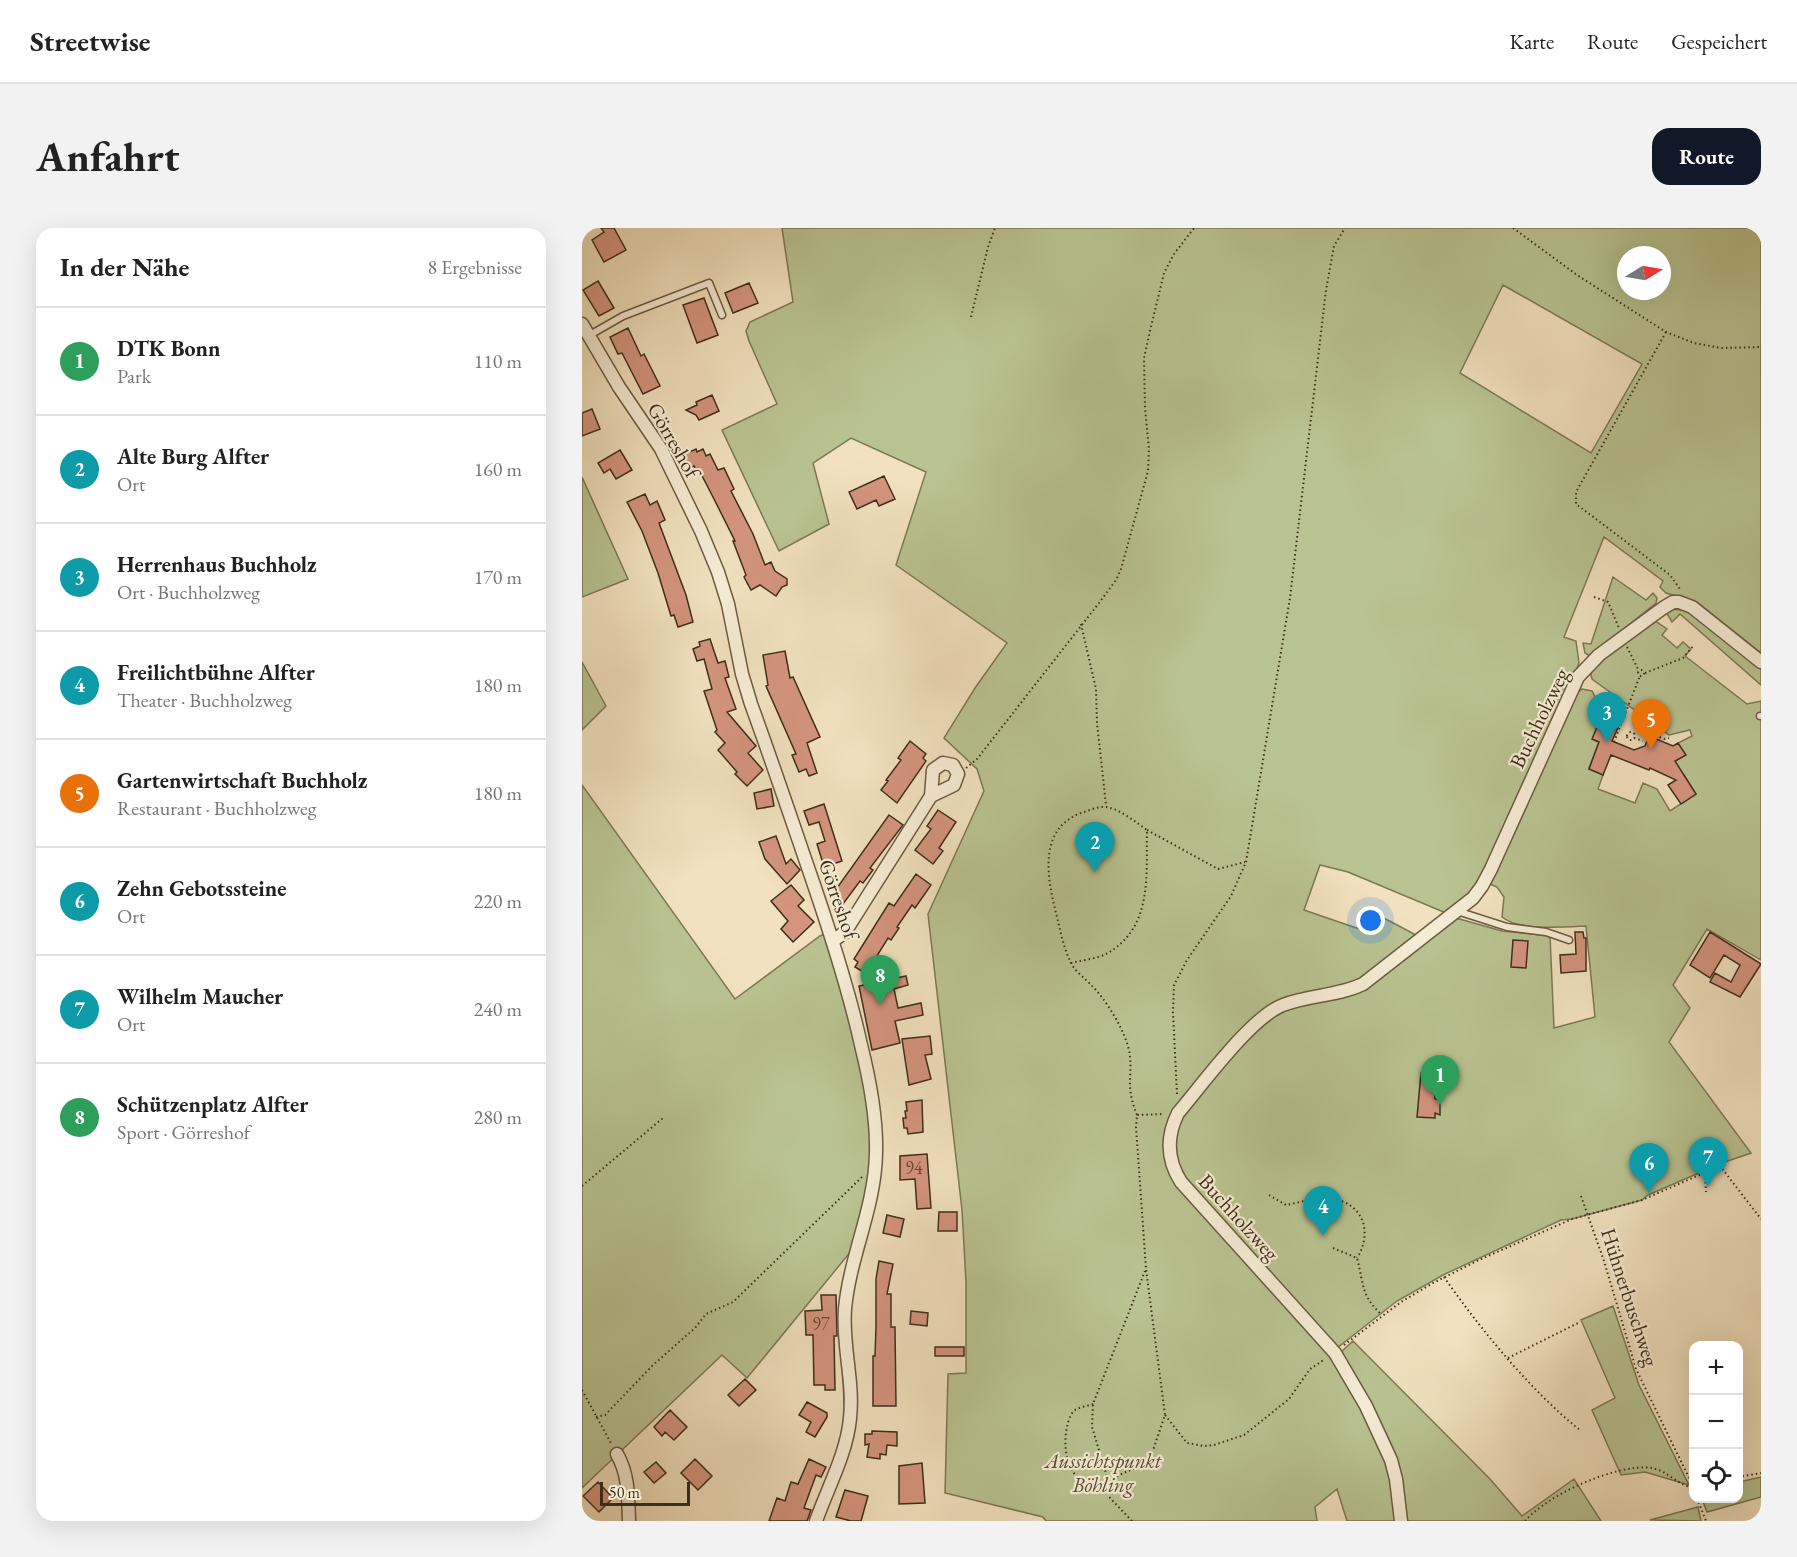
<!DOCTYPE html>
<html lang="de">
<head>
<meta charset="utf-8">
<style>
	:root { --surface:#fff; --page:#f2f2f2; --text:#222; --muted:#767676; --line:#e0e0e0; --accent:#111827 }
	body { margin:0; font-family:"EB Garamond",serif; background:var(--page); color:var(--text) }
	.controls { position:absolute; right:18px; bottom:18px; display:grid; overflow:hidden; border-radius:12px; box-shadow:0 6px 24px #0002 }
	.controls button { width:54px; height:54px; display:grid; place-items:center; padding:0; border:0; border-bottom:2px solid var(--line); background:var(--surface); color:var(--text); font:30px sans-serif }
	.compass { position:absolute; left:1035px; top:18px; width:54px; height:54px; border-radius:50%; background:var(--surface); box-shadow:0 6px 24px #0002; rotate:79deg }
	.scale { position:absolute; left:18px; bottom:15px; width:90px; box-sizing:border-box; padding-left:6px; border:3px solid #3e2e19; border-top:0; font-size:16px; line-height:21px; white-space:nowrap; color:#3e2e19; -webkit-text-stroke:4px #f6ecd5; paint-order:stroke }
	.you { position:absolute; left:789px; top:693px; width:21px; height:21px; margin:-15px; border:4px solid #fff; border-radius:50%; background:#1a73e8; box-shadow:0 0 0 9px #1a73e833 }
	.badge { display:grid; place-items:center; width:39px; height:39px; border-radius:50%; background:var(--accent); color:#fff; font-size:20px; font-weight:700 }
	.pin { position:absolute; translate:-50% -50px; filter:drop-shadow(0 2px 3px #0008) }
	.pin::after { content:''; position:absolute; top:32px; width:21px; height:18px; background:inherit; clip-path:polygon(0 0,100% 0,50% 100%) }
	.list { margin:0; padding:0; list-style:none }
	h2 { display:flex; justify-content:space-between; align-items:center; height:78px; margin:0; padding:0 24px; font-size:26px }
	h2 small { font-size:20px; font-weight:400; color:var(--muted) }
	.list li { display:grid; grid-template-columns:39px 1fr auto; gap:18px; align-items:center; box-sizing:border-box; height:108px; padding:0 24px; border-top:2px solid var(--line) }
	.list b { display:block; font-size:22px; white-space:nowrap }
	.list p { margin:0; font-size:20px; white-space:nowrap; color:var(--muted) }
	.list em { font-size:20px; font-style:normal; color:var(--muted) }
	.icon { flex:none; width:33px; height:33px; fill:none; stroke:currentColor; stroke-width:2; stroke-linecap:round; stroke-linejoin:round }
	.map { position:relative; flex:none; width:1179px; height:1293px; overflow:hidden; border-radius:18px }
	header { display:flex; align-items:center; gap:36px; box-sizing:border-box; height:84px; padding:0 30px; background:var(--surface); border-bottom:2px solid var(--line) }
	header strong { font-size:28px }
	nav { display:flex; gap:33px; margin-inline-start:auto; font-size:21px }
	.intro { display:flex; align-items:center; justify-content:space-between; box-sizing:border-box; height:144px; padding:0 36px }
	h1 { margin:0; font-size:42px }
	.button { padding:15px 27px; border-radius:18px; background:var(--accent); color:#fff; font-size:21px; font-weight:700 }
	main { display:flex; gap:36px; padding:0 36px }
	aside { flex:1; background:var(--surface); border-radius:18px; box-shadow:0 6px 24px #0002 }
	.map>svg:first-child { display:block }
</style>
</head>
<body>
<header>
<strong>Streetwise</strong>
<nav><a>Karte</a><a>Route</a><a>Gespeichert</a></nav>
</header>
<div class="intro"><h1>Anfahrt</h1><a class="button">Route</a></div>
<main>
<aside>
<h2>In der Nähe<small>8 Ergebnisse</small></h2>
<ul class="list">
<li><span class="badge" style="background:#2e9e5b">1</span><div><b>DTK Bonn</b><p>Park</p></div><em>110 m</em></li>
<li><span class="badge" style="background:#0f9aa8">2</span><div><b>Alte Burg Alfter</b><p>Ort</p></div><em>160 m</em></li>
<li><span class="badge" style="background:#0f9aa8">3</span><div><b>Herrenhaus Buchholz</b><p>Ort · Buchholzweg</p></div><em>170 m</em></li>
<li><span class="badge" style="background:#0f9aa8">4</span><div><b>Freilichtbühne Alfter</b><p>Theater · Buchholzweg</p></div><em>180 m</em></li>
<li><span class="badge" style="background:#e8710a">5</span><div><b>Gartenwirtschaft Buchholz</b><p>Restaurant · Buchholzweg</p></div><em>180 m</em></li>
<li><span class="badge" style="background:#0f9aa8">6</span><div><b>Zehn Gebotssteine</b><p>Ort</p></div><em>220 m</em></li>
<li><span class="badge" style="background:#0f9aa8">7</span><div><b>Wilhelm Maucher</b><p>Ort</p></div><em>240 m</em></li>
<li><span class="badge" style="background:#2e9e5b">8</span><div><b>Schützenplatz Alfter</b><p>Sport · Görreshof</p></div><em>280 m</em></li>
</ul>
</aside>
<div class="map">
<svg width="1179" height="1293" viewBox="0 0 1179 1293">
	<rect width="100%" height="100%" fill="#f1e1be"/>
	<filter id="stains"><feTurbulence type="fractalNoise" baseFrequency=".00333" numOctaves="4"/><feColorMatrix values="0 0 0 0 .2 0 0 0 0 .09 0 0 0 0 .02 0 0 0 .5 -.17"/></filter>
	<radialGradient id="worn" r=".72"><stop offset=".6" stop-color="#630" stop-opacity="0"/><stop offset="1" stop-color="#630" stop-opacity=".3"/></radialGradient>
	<!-- green -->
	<path fill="#b9c391" stroke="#7c7855" stroke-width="1.5" fill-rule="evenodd" d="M 200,0 L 1179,0 L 1179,425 L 1115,374 L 1084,365 L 1078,359 L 1081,353 L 1022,309 L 982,409 L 994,413 L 997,435 L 993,446 L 894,660 L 874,690 L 920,703 L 968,708 L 972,800 L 1013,789 L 1004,698 C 983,699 936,703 920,689 L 922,669 L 915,659 L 908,656 L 996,464 L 1000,461 L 1010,463 L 1015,473 L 1011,483 L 1020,487 L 1011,511 L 1017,514 L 1007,540 L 1021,547 L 1016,561 L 1053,575 L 1061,555 L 1075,561 L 1088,583 L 1114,566 L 1102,547 L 1093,537 L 1094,533 L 1103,527 L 1096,515 L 1110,508 L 1108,502 L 1087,507 L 1010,451 C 1009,446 1008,447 1010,442 C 1015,429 1060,402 1073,393 L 1085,401 L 1080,407 L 1095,420 L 1101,414 L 1109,421 L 1103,428 L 1165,476 L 1179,473 L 1179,732 L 1125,701 L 1091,757 L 1108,780 L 1087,814 L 1169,925 L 1140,935 L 1066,967 L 1060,972 L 990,991 L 979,992 L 861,1047 L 815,1073 L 750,1124 L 803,1226 L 812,1267 L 813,1293 L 765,1293 L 755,1261 L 733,1279 L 735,1293 L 464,1293 L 461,1289 L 363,1265 L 366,1146 L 384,1145 L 384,1054 L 380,982 L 346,686 L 402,563 L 395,541 L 362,510 L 393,460 L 425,415 L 314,337 L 344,244 L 269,210 L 231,235 L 247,296 L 197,323 L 140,202 L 195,176 L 167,113 L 164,103 L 168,94 L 211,74 ZM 1044,27 L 1080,27 L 1080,63 L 1044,63 ZM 921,57 L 1060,136 L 1009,225 L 878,145 ZM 738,637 L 766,644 L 864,685 L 834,707 L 798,688 L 789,705 L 722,682 Z
		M 0,249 L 46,351 L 0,369 Z
		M 1031,349 L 1064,372 L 1071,365 L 1075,370 L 1074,375 L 1008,428 L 1003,425 L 1001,415 L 1009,416 Z
		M 1090,381 L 1107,383 L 1179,440 L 1179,457 L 1098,386 L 1090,394 L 1084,384 Z
		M 0,434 L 24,478 L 0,502 Z
		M 0,557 L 153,771 L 238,708 L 248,703 L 263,749 L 294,923 L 279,1011 L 165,1150 L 140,1127 L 0,1260 Z
		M 1031,1078 L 1057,1157 L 1107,1257 L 1063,1244 L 1039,1247 L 1010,1182 L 1033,1170 L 999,1092 Z
		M 771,1113 L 908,1251 L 940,1288 L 992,1251 L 1019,1293 L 823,1293 C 821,1276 821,1259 817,1242 C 809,1204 782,1169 762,1135 L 758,1125 Z
		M 1179,1249 L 1179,1269 L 1125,1284 L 1120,1271 L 1156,1270 L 1157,1254 Z
		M 1116,1279 L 1119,1293 L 1068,1292 Z"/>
	<!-- building -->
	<path fill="#d4947e" stroke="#3e2e19" stroke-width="1.5" d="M 19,0 L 32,0 L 44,22 L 22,34 L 10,12 L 22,4 Z
		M 16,53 L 32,80 L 17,88 L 1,62 Z
		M 167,55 L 176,75 L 151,85 L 143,65 Z
		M 122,70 L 136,107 L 115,115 L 101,77 Z
		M 46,100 L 59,128 L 62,126 L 78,158 L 61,166 L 40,125 L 36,126 L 28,109 Z
		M 130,167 L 137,183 L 117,192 L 114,187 L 104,182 L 115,177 L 114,174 Z
		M 10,181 L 18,201 L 0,208 L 0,185 Z
		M 114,221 L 115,224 L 121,221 L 124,228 L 128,226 L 136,242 L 142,240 L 152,261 L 149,263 L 171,306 L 183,337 L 189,334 L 193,343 L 205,351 L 205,357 L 200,359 L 194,368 L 178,357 L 169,362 L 162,349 L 164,347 L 151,313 L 153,313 L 132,271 L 116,240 L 114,241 L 112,238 L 107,240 L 101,227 Z
		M 38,222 L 50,242 L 34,251 L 28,241 L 22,245 L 16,235 Z
		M 302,248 L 313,271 L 297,278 L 294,272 L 275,281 L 267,264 Z
		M 63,266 L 68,277 L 75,273 L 83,292 L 77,295 L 104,367 L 111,394 L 96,399 L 92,387 L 89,388 L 76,345 L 60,303 L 45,274 Z
		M 128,411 L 136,435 L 143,433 L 147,449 L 143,450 L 154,481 L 145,484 L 174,518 L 166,525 L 181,542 L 165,558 L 153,546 L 155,544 L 136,522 L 143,515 L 133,504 L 135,502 L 122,463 L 130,461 L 122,431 L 115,433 L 111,421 L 118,418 L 117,414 Z
		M 203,423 L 208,450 L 211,449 L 238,509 L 225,515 L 235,545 L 227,548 L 224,541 L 217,544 L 210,527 L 214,526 L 184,458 L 186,457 L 181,427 Z
		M 1020,487 L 1039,493 L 1030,513 L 1052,522 L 1063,518 L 1067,508 L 1091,518 L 1096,515 L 1104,527 L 1093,533 L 1114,566 L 1099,576 L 1086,557 L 1094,552 L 1068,540 L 1067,542 L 1029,527 L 1021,547 L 1007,541 L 1017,514 L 1010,511 Z
		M 328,513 L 344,526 L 341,530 L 344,533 L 315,575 L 299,562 L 306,553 L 304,552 L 319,532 L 316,530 Z
		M 189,561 L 192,578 L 175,581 L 172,565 Z
		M 242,576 L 260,633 L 242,639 L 235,616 L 243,613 L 237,594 L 227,597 L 222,583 Z
		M 356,582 L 374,594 L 357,620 L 361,623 L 351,636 L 333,622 L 349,601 L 345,598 Z
		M 307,587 L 321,597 L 288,640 L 291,642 L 281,655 L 278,653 L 261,676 L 250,667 Z
		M 194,608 L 204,636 L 209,631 L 218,642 L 205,656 L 183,631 L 177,614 Z
		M 334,646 L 349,657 L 333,680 L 330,677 L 315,699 L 317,700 L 309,712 L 306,710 L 293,731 L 296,733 L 286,747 L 273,739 L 276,734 L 272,731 L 307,675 L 312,678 Z
		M 209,657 L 222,672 L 216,678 L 232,694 L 211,714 L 199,701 L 206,693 L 189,673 Z
		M 993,704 L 1001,704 L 1002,710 L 1004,710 L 1004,743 L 979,745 L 978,727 L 994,726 Z
		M 1128,704 L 1179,736 L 1158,769 L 1128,754 L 1133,745 L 1149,754 L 1158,737 L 1142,727 L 1128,750 L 1108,737 Z
		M 931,712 L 946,713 L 944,740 L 929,739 Z
		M 324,748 L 326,757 L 312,761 L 316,780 L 339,775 L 341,787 L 313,793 L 318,815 L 290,822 L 277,758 Z
		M 348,808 L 350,826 L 343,827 L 349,851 L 327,857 L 320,811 Z
		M 839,845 L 853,845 L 853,871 L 858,872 L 858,887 L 853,885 L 853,890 L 835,889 Z
		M 340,872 L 341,904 L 326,906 L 325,900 L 322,900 L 321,890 L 324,890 L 323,883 L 325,883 L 324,874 Z
		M 345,926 L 349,980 L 335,981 L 333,951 L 318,952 L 318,928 Z
		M 357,984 L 375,984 L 375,1003 L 356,1003 Z
		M 305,987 L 322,991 L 318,1009 L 301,1005 Z
		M 297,1033 L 311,1036 L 305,1066 L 309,1066 L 309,1099 L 313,1099 L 314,1178 L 291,1178 L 291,1128 L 293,1128 L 294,1099 L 294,1051 Z
		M 239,1067 L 254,1067 L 255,1108 L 252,1108 L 253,1162 L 243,1162 L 243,1157 L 232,1157 L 231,1107 L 224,1107 L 223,1083 L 240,1082 Z
		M 329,1083 L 346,1085 L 345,1098 L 328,1096 Z
		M 353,1119 L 382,1119 L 382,1128 L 353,1128 Z
		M 163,1151 L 174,1162 L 157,1178 L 146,1167 Z
		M 225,1174 L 245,1185 L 245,1189 L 233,1209 L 224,1204 L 229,1194 L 217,1187 Z
		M 88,1182 L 105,1199 L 92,1212 L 83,1204 L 80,1208 L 72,1199 Z
		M 290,1203 L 315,1204 L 315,1218 L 305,1217 L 304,1227 L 298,1226 L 298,1231 L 285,1229 L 287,1216 L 283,1217 L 283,1206 L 290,1206 Z
		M 113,1231 L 130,1248 L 116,1262 L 99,1245 Z
		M 227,1231 L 244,1239 L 239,1249 L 234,1247 L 222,1280 L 229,1282 L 225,1293 L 187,1293 L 195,1270 L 203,1273 L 209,1254 L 216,1256 Z
		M 74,1234 L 84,1245 L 72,1255 L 62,1244 Z
		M 340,1235 L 343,1275 L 317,1276 L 317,1238 Z
		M 16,1254 L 31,1270 L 17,1284 L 1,1268 Z
		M 263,1262 L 286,1268 L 279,1293 L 269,1293 L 254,1289 Z"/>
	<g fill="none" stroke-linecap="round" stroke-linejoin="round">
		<!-- service casing -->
		<g stroke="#6b5b42" stroke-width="9">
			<path id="service" d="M 6,108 L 41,88 L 127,55 L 140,87
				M 1178,488 L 1179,488
				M 875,683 L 925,699 L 964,704 L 987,712"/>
		</g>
		<!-- minor casing -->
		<g stroke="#6b5b42" stroke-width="15">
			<path id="minor" d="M 0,96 L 37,159 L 79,221 L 119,303 L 136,344 L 146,376 L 160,446 L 169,476 C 191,536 211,596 232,657 C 250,710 267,762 279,817 C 288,853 295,889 294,925 C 293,980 268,1027 263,1081 C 260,1117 272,1153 268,1190 C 265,1225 246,1259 234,1293
				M 251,713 L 263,704 L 349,568 L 372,557 L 376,546 L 371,537 L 361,535 L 351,542 L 349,568
				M 35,1226 C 47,1247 46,1269 47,1293
				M 819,1293 L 814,1251 L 809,1232 L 784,1178 L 753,1125 L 599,954 C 585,932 584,909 596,885 C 620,857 669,789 701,777 C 727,767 756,768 781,756 L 891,670 L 900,658 L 909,641 L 996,449 L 1017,427 L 1081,380 L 1091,374 L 1097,374 L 1110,379 L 1179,434"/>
		</g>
		<!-- path -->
		<path stroke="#3e2e19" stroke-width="2" stroke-dasharray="1.5 3" stroke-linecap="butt" d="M 931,0 L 995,47 L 1084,104 L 1112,115 L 1139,120 L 1179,119
			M 389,89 L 406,19 L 413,0
			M 1084,104 L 994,264 L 994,276 L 1088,347 L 1098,361
			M 1012,369 L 1026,374 L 1037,400
			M 499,396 L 514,461 L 515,495 L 524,577
			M 1045,419 L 1057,443
			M1056 445a3 3 0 1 1 6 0a3 3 0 1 1-6 0Z
			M 1063,445 L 1101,430 L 1112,417
			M 1067,498 L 1071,502 L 1070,506 L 1082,511 L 1087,510
			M1045 508a4 4 0 1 1 8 0a4 4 0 1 1-8 0Z
			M 1052,510 L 1061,513
			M 1032,514 L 1058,448
			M 384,540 L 395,531 L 517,375 L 534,352 L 539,341 L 566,243 L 567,221 L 563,180 L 562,130 L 568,103 L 582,45 L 592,26 L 612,0
			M 565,602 L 636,641 L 663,634
			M 489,735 C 500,732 514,731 524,726 C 571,700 564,648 565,602 C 555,595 534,578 521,579 C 514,579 506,583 499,585 C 456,601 465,649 474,685 C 478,701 481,718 488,733 C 492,743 502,749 509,757 C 523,770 539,797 545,815 C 550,829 548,842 548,856 C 548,867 551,877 555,887
			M 595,866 L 591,784 L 592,757 L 605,732 L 649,668 L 664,634 L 708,370 L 744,62 L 752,18 L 763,0
			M 1123,945 L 1124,964
			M 0,958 L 81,890
			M 687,967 L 704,977 C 720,974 736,968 752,971 C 783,977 790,1006 775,1030
			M 999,968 L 1022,1033 L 1054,1141 L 1112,1260
			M 751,1020 L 775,1030 C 782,1057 779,1068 800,1087
			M 862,1049 C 899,1102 949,1163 999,1203
			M 762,1117 L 819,1074 L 851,1055 L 897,1032 L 990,991 L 1060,972 L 1138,938 L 1179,991
			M 926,1130 L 996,1095
			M 0,1162 L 30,1217
			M 511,1176 C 506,1178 497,1179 493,1182 C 488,1186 486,1194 485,1199 C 480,1222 486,1253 512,1258 L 567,1234 L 583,1187 L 564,1041 L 554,899 L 555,887 L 582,886
			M 583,1187 L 605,1215 L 622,1218 L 632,1217 L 662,1207 L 707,1171 L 728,1141 L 743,1131
			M 14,1189 L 23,1187 L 71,1137 L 113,1100 L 124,1086 L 151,1074 L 280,949
			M 1156,1249 L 1179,1245
			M 1115,1270 L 1124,1293
			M 550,1293 L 528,1270 L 526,1252 L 510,1199 L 511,1176 L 563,1043
			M 943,1293 C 965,1267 1035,1235 1070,1240 C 1086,1243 1095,1257 1112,1260"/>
		<!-- service -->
		<use href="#service" stroke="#f6ecd5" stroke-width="6"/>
		<!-- minor -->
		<use href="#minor" stroke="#f6ecd5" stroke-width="12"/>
	</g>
	<g text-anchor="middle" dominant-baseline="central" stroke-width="4.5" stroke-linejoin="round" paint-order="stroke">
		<!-- number labels -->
		<g font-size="18" fill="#644832">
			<text x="332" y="939">94</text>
			<text x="239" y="1095">97</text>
		</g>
		<!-- street labels -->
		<g font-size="21" fill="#3e2e19" stroke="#f6ecd5">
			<text transform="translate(92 212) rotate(60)">Görreshof</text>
			<text transform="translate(957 490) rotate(-64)">Buchholzweg</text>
			<text transform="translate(257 671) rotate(71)">Görreshof</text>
			<text transform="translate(657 989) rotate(48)">Buchholzweg</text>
			<text transform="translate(1048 1069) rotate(72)">Hühnerbuschweg</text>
		</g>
		<!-- park labels -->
		<g font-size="21" font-style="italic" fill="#574c31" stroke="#f6ecd5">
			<text x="521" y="1232">Aussichtspunkt<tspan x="521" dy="24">Böhling</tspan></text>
		</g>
	</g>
	<rect width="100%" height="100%" filter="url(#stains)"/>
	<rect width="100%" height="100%" fill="url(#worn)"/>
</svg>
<div class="controls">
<button>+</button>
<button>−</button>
<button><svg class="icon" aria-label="locate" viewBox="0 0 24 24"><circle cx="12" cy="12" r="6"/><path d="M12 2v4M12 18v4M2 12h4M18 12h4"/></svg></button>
</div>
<svg class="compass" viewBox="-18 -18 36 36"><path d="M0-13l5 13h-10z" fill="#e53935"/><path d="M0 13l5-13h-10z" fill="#767676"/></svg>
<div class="scale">50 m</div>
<div class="you"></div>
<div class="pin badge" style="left:858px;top:877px;background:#2e9e5b">1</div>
<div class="pin badge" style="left:513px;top:644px;background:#0f9aa8">2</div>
<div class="pin badge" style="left:1025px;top:514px;background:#0f9aa8">3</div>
<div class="pin badge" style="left:741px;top:1008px;background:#0f9aa8">4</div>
<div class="pin badge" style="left:1069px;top:521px;background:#e8710a">5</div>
<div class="pin badge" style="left:1067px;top:965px;background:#0f9aa8">6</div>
<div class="pin badge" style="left:1126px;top:959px;background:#0f9aa8">7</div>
<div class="pin badge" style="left:298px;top:777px;background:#2e9e5b">8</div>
</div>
</main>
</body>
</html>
